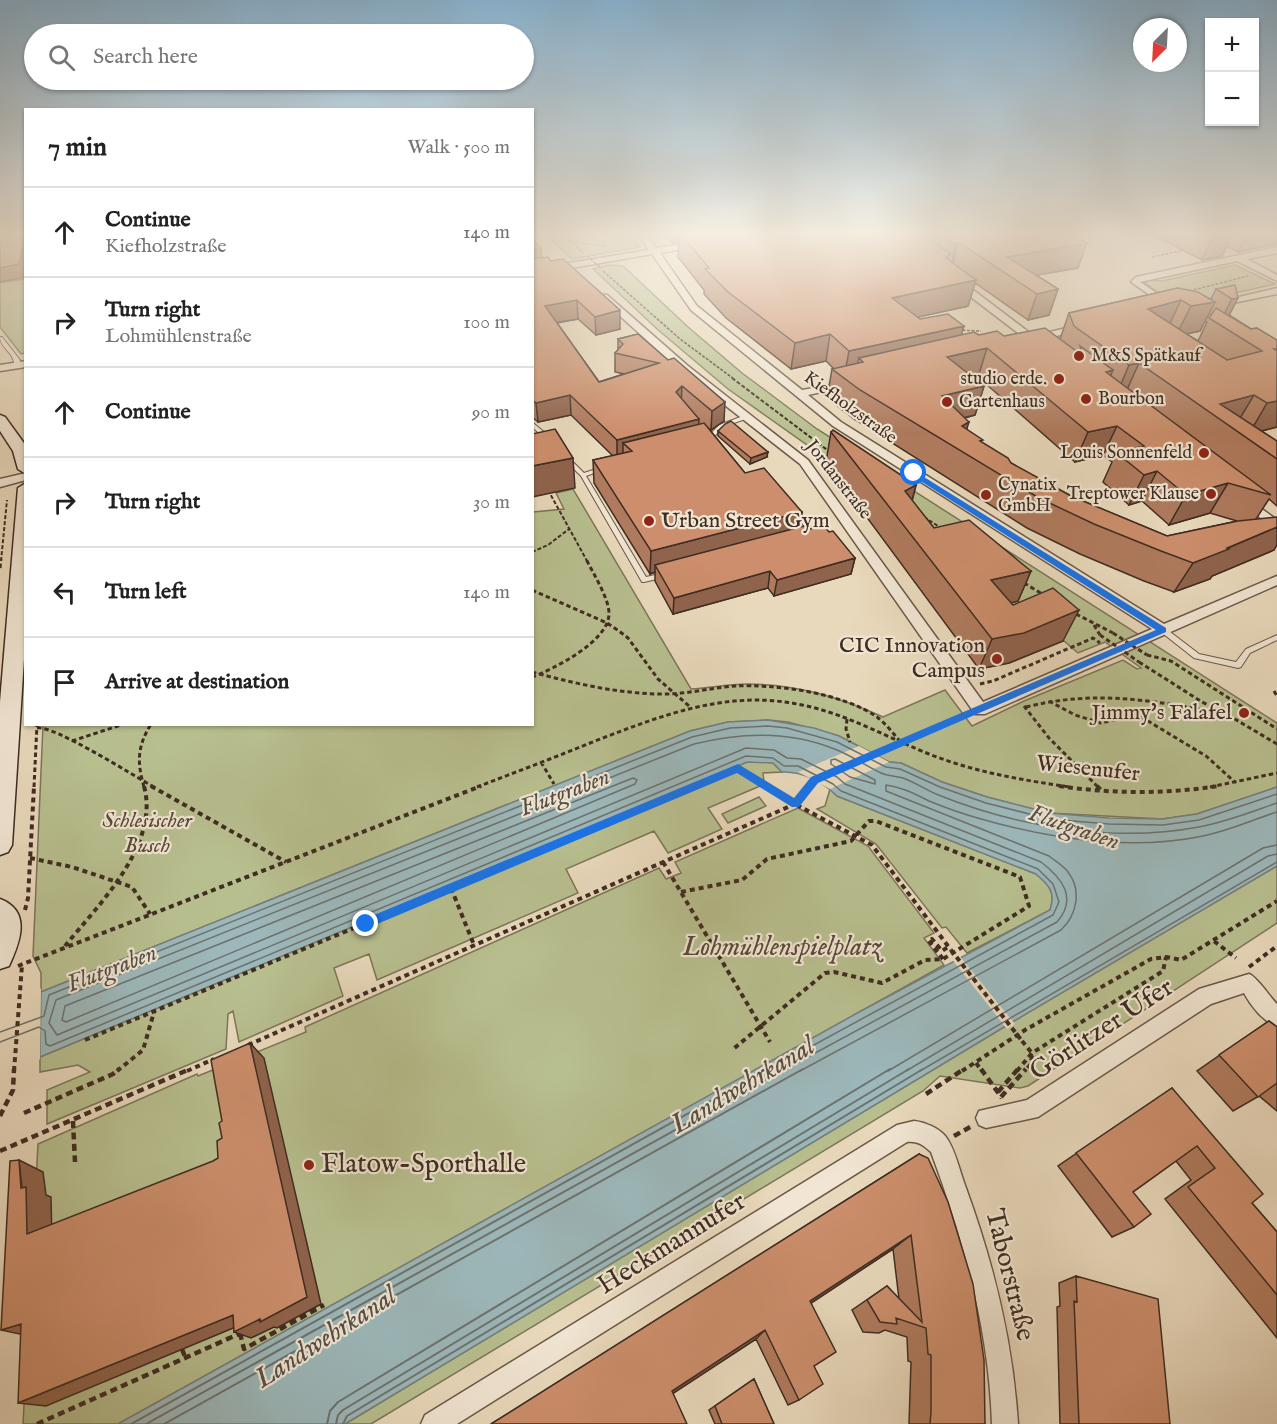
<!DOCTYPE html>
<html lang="en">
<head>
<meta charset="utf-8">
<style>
	:root { --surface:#fff; --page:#f6f6f6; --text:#222; --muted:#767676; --line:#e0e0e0 }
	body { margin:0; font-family:"IM FELL English",serif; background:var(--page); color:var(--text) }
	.controls { position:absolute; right:18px; top:18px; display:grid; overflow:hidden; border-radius:0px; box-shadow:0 2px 4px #0004 }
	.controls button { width:54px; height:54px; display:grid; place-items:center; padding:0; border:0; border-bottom:2px solid var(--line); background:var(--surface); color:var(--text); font:30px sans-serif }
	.compass { position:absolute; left:1133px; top:18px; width:54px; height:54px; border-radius:50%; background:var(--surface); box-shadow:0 2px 4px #0004; rotate:204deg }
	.stop { position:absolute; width:18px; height:18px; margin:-14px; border:4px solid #1a73e8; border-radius:50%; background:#fff }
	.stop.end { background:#1a73e8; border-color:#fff; box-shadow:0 2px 6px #0008 }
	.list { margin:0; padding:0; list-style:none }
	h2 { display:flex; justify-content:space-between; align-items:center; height:78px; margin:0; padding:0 24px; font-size:26px }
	h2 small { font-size:20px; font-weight:400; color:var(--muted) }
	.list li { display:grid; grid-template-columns:39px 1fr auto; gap:18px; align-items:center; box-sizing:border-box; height:90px; padding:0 24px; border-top:2px solid var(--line) }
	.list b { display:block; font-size:22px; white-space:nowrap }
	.list p { margin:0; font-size:20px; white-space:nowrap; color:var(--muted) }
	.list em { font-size:20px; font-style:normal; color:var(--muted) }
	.icon { flex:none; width:33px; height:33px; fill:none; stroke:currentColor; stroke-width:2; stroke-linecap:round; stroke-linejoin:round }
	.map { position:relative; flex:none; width:1277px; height:1424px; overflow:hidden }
	.search { position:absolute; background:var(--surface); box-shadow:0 2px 4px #0004; left:24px; top:24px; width:510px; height:66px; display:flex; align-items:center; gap:15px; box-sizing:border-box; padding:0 21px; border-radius:33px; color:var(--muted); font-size:22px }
	.panel { position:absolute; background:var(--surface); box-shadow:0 2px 4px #0004; left:24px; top:108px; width:510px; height:618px; border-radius:0px }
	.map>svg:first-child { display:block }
</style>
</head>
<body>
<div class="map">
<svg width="1277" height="1424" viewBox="0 0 1277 1424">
	<rect width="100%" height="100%" fill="#e9d9bc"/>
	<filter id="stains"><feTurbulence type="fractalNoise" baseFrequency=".00333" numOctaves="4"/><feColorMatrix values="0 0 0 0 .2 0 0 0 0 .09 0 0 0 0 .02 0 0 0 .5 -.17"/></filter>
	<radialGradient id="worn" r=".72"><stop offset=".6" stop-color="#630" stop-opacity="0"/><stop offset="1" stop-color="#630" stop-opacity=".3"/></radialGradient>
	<!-- green -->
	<path fill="#b8bf8f" stroke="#7c7658" stroke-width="1.5" d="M 545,234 L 604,234 L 609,238 L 629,234 L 640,247 L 572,259 Z
		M 610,265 L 623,266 L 688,327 L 742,373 L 817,429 L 1277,723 L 1277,787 L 1197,814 L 1162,819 L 1049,813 L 987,797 L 942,782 L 901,763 L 889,762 L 839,736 L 788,722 L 768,720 L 728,722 L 690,731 L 41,992 L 41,973 L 33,956 L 43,725 L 532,724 L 533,512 L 564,509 L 556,493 L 573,489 L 691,689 C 709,688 728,684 747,684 C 796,684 839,697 883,717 L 945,690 L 972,726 L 1024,701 L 1123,660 L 1137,669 L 1141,668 L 1105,642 L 1078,653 L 971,561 L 728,389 L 657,329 L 593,269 Z
		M 1235,265 L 1275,284 L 1208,299 L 1171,302 L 1145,283 L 1148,280 L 1162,281 Z
		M 25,279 L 25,353 L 21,354 L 0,327 L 0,283 Z
		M 759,761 L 773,763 L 782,772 L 763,773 L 764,782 L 760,786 L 708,808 L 722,829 L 668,853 L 654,831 L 566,869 L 578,893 L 377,980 L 369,954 L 334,968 L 343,996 L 239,1042 L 233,1011 L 228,1014 L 226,1049 L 47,1124 L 47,1090 L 90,1072 L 78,1065 L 40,1072 L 40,1057 L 747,762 Z
		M 830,789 L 837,796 L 1036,874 C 1049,885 1056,892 1050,910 L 967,953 L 946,927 L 942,928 L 876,844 L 817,809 L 825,806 Z
		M 759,797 L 766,806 L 728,823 L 722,814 Z
		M 798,808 L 868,846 L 934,933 L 924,938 L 944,965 L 118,1424 L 23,1424 L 38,1144 L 197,1074 L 198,1076 L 306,1032 L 305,1027 L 659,868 L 666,879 L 681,873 L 675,862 Z
		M 1277,866 L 1277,923 L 1028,1086 L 1020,1088 L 940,1076 L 923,1091 L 371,1424 L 345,1424 L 1014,1021 Z"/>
	<!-- water -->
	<path fill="#9cb8bb" stroke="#77807e" stroke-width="1.5" d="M 768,720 L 814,728 L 839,736 L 889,762 L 901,763 L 942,782 L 987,797 L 1049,813 L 1109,818 L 1163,819 L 1197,814 L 1277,787 L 1277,866 L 1014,1021 L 345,1424 L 118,1424 L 861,1011 L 1050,910 C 1056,892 1049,885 1036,874 L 837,796 C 823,782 802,771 782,772 L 773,763 L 747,762 L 40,1057 L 41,992 L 690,731 L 728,722 Z"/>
	<!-- pier -->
	<path fill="#e9d9bc" d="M 859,746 L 889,762 L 830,789 L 798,772 Z
		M 958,954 L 1015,1024 L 1007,1029 L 951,958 Z
		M 41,988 L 40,1060 L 37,1057 L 37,1037 L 0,1051 L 0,1023 L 37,1010 L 38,991 Z"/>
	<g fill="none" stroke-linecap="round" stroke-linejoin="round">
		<!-- shore-far1 -->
		<path stroke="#6e726e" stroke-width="1.5" d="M 835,759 L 875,780 L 875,784 L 850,777 L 831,764 L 831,760 Z
			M 633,778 L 637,780 L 635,784 L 66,1022 L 62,1020 L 65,1006 Z
			M 0,1032 L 44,1016 L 49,995 L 692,737 L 730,728 L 768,726 L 787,728 L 837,742 L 886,767 L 900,769 L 940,787 L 986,803 L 1049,819 L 1109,824 L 1163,825 L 1199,820 L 1277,794
			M 0,1042 L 39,1027 L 45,1031 L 46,1044 L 50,1046 L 746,756 L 773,758 L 784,766 L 798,766 L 833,784 L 841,791 L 1038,869 L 1053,884 L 1059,902 L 1053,915 L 766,1071
			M 782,1071 L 1057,922 C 1078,898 1062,878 1041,862 L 845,784 L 837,777 L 801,759 L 787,758 L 774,750 L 746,748 L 57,1035 L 49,1023 L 56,1000 L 694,744 C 742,732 790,730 837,750 C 852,756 866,766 881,773 C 888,776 896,776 903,778 C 914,782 925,789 936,794 C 1017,827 1112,843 1199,827 C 1226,822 1251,812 1277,803
			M 800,1071 L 1061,930 C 1077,915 1082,890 1068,872 C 1063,865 1055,861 1049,856 L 886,791 L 886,785 C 902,787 915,794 929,801 C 946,808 963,814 981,819 C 1051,839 1131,851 1203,836 C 1228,831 1252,820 1277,812
			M 888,1071 L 1263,848 L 1277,845
			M 906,1071 L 1268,856 L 1277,854
			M 920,1071 L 1277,862"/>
		<!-- shore -->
		<path stroke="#6e726e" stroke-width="2" d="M 131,1424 L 768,1069
			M 146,1424 L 785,1069
			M 164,1424 L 803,1069
			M 327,1424 L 330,1411 L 338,1402 L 890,1069
			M 336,1424 L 338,1415 L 343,1410 L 909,1069
			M 343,1424 L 347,1416 L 923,1069"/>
		<!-- lane casing -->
		<g stroke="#6a5748" stroke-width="2">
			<path id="lane" d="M 0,337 L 2,337 L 20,360 L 19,366 L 14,365 C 15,353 0,348 0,337 Z
				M 746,415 L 748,416 L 748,418 L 723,427 L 710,441 L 708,442 L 705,440 L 719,425 Z
				M 532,422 L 551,438 L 551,440 L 547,440 L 532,427 Z
				M 567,457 L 569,458 L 584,473 L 599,468 L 603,468 L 603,470 L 586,476 L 646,577 L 664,573 L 666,573 L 667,575 L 666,577 L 644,582 L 642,582 L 581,476 L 564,459 Z
				M 797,510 L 799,511 L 811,527 L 806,535 L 802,535 L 801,534 L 805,527 L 794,512 Z
				M 1161,628 L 1165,628 L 1199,654 L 1236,662 L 1246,649 L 1277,635 L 1277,640 L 1250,653 L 1241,667 L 1238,668 L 1194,658 L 1161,632 L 1160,630 Z"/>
		</g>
		<!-- street casing -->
		<g stroke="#6a5748" stroke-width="3">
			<path id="street" d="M 638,234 L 646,234 L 656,248 L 700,242 L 700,246 L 660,253 L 697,306 L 802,390 L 853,381 L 853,385 L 808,395 L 841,422 L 1164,624 L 1277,576 L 1277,585 L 985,714 L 975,714 L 800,464 L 680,370 L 601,299 L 601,295 L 607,295 L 688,366 L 808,460 L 983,702 L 1152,629 L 833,426 L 691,310 L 652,254 L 532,275 L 532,269 L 649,250 Z
				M 1277,247 L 1277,253 L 1247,259 L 1277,275 L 1277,281 L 1237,261 L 1140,282 L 1170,302 L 1170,306 L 1167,307 L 1131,282 L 1136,277 Z
				M 954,280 L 960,280 L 1034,336 L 1082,324 L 1087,327 L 1040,341 L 1043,344 L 1041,346 L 1035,346 L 954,284 Z
				M 1277,288 L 1277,294 L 1218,306 L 1213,303 Z
				M 26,361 L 26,367 L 0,371 L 0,365 Z
				M 26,473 L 26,480 L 0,487 L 0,479 Z
				M 1244,496 L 1277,520 L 1277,530 L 1240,503 L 1240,497 Z
				M 1249,974 C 1257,977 1269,996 1277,1004 L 1277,1027 C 1263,1021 1251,1006 1244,993 L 1211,1004 L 1038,1117 L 986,1128 L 979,1125 L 976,1118 L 979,1111 L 1027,1100 L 1199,989 Z
				M 914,1121 C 925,1122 939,1128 946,1137 C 956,1151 960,1173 966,1188 C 994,1265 1013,1342 1018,1424 L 992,1424 C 989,1329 964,1241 931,1152 C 923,1145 918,1141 907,1142 L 457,1424 L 421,1424 L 425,1415 L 897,1125 Z"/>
		</g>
		<!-- secondary casing -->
		<g stroke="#3f2c22" stroke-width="3">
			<path id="secondary" d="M 0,415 L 5,417 L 26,446 L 26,474 L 18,469 L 13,451 L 0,431 Z
				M 26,483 L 26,628 L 12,845 L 8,852 L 0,855 L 0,702 L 18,488 Z
				M 0,899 C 32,911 20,942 9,966 L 0,969 Z"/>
		</g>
		<!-- path-far4 -->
		<path stroke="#3f2c22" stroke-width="1.5" stroke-dasharray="3 1.5" stroke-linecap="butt" d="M 563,234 L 584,253
			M 591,234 L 604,244
			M 1150,234 L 1166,242 L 1170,241
			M 572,242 L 606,246
			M 1152,257 L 1185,250
			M 603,271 L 680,339 L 734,379
			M 1185,292 L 1248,276
			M 958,330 L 981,331"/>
		<!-- path-far3 -->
		<path stroke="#3f2c22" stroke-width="2" stroke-dasharray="4 2" stroke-linecap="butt" d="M 732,378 L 830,452
			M 548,490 L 587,561
			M 924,517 L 941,528
			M 532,552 L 548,545 L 569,529
			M 1,561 L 7,500"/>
		<!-- path-far2 -->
		<path stroke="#3f2c22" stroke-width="3" stroke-dasharray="4.5 3" stroke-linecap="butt" d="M 0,568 L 1,559
			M 1024,583 L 1044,595
			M 532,590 L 607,623 L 619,631 L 628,638 L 658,679 L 689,706
			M 1076,614 L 1113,633
			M 1094,625 L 1100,635
			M 1147,655 L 1171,661 L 1277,729
			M 1139,662 L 1202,702 L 1223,712
			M 532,672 C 573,683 615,693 658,694 C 684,695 709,688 735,686 C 776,684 843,693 877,717 C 885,723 892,732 899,740
			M 532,677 C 554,669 607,642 609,615 C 610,600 593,573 586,559
			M 980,684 L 993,681 L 1093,638 L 1100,643
			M 1274,691 L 1277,696
			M 1049,701 L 1075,715 L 1101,723 L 1130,716 L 1143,718 L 1206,756 L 1236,783
			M 1024,706 L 1049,738 L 1098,787
			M 1026,707 C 1098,689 1157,701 1228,715
			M 1228,715 L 1277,744
			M 847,719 L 846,729 L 850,742
			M 37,728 C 54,725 134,776 154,787
			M 72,741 L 124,724
			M 541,762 L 554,784
			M 34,787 L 37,724
			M 144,787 C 137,762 137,747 151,724
			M 477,787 C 516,772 556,757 595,741 C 663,715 728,689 802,705 C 847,714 886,737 929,754 C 974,772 1022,780 1070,787
			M 691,787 L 738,768 L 769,787
			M 808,787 L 814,780 L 967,715
			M 1210,787 L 1277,773"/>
		<!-- path-far1 -->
		<path stroke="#3f2c22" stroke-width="4" stroke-dasharray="5 4" stroke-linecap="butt" d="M 151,786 L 286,862
			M 766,786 L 795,804 L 872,845 L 951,950
			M 1059,786 C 1112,794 1166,794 1219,786
			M 1097,786 L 1101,790
			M 30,858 L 72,867 L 132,887 L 150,914
			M 663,862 L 770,1042
			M 451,888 L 474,945
			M 681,892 L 742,880 L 767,859 L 851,841 L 869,821 L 876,821 L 1020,877 L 1029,906 L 943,959 L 925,960 L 882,983 L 834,972 L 825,973 L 732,1050
			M 25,910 L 28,898 L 34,786
			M 1214,941 L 1236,958
			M 65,946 C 99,904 160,845 144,786
			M 943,959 L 928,940 L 932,939 L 942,951 L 948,947
			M 18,966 L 481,786
			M 1249,967 L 1277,946
			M 85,1040 L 695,786
			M 1022,1041 L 1032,1053 L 1031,1064 L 1025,1071
			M 248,1045 L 795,804 L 809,786
			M 976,1063 L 982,1071
			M 14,1071 L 22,965
			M 117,1071 L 143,1050 L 154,1012
			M 187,1071 L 214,1059
			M 962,1071 L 1025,1030 L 1151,959 L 1166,957 L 1181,960 L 1277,901
			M 1017,1071 L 1032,1053 L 1163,971 L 1166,957"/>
		<!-- path -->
		<path stroke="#3f2c22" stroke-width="4.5" stroke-dasharray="7 4.5" stroke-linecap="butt" d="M 981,1069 L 1002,1098
			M 998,1092 L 1018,1069
			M 926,1094 L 964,1069
			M 1001,1097 L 1026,1069
			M 24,1113 L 113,1074 L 119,1069
			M 0,1116 L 13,1090 L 14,1069
			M 73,1121 L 75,1162
			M 954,1136 L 972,1126
			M 0,1151 L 190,1069
			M 240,1333 L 244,1349 L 324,1305
			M 182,1349 L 185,1357
			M 37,1424 L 241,1333"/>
		<!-- lane -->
		<use href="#lane" fill="#f1e6d3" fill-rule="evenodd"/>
		<!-- street -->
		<use href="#street" fill="#f1e6d3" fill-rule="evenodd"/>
		<!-- secondary -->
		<use href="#secondary" fill="#f1e6d3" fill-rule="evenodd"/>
		<!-- path-bridge-far2 -->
		<path stroke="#3f2c22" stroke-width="1.5" stroke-dasharray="3 1.5" stroke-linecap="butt" d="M 587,256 L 600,267"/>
		<!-- path-bridge-far1 -->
		<path stroke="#3f2c22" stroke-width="3" stroke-dasharray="4.5 3" stroke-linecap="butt" d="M 1113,633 L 1147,655
			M 1100,635 L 1139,662"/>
		<!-- path-bridge -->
		<path stroke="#3f2c22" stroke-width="4" stroke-dasharray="5 4" stroke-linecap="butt" d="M 951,950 L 1022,1041"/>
	</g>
	<!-- wall -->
	<path fill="#af7a5d" stroke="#3f2c22" stroke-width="1.5" fill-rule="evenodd" d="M 663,234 L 1073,234 L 1078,268 L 1036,275 L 1058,289 L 1049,315 L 1028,320 L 975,283 L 968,306 L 917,317 L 920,319 L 964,326 L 961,335 L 1060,339 L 1069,313 L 1178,288 L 1211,299 L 1216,289 L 1238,298 L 1229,315 L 1251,329 L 1257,328 L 1277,427 L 1262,431 L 1277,459 L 1277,506 L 1269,499 L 1256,519 L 1274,550 L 1212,576 L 1210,579 L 1174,592 L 1144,581 L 1080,554 L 1027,528 L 854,419 L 827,398 L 832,369 L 834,369 L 826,361 L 791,369 L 726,318 L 704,294 L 704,290 L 678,257 L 679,242 L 672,243 ZM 1205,321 L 1207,322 L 1198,341 L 1186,334 L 1200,331 ZM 978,377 L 1075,462 L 1103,455 L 1112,462 L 1103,482 L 1129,505 L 1142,501 L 1169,525 L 1210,513 L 1237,521 L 1167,536 L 1071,496 L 1011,463 L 982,443 L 967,430 L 965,418 L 975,415 L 984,386 L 974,378 Z
		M 1152,234 L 1277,234 L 1238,252 L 1226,246 L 1222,256 L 1202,260 Z
		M 532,237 L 541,248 L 541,257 L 551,261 L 620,329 L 596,335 L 578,319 L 557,323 L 599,382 L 624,374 L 615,372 L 615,353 L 618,350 L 618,339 L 638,334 L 724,421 L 711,430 L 708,428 L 745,473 L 802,512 L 800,527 L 829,532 L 855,558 L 851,574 L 774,596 L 768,588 L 673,614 L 655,581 L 655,572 L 650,574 L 594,483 L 593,460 L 613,456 L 571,415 L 538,422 L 532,417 Z
		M 718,431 L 767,457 L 750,464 L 718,436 Z
		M 831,432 L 916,485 L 912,501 L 934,528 L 1031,571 L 1018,601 L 1011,603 L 1063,641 L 1009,663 L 979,669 L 826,462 Z
		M 1269,1021 L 1277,1027 L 1277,1111 L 1259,1096 L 1233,1111 L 1197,1071 Z
		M 1172,1088 L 1252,1203 L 1277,1232 L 1277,1338 L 1165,1199 L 1191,1180 L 1176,1161 L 1133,1192 L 1134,1227 L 1112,1237 L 1058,1166 Z
		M 919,1154 L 985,1424 L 909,1424 L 911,1362 L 908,1361 L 907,1337 L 885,1330 L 879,1333 L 863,1332 L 852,1310 L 887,1286 L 899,1299 L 893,1249 L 811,1303 L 814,1366 L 799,1400 L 788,1405 L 756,1339 L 673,1393 L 491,1424 Z
		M 1076,1276 L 1170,1424 L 1060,1424 L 1057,1307 L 1060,1306 L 1059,1283 Z
		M 754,1379 L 774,1424 L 715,1424 L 709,1410 Z"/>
	<!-- shaded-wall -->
	<path fill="#8f634c" stroke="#3f2c22" stroke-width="1.5" d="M 25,234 L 26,277 L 0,282 L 0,268 Z
		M 673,234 L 679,234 L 679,242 L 672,243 Z
		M 1214,234 L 1233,234 L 1222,256 L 1202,260 Z
		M 1247,234 L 1277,234 L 1277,244 L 1238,252 Z
		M 958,242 L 952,267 L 950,271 L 956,245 Z
		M 1087,243 L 1078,268 L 1015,279 L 1007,257 Z
		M 541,248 L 542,265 L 532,267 L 532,249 Z
		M 976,280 L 968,306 L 887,324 L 892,298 Z
		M 1058,289 L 1049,315 L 1028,320 L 1037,294 Z
		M 1238,298 L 1223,327 L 1219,324 L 1232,299 Z
		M 577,300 L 578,319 L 547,324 L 545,306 Z
		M 1181,300 L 1167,330 L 1148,309 Z
		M 1215,302 L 1200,331 L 1176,336 L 1191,306 Z
		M 620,310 L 620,329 L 596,335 L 595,317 Z
		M 964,326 L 956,352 L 863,362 L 859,358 L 855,375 L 844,378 L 849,351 Z
		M 830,334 L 826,361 L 791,369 L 795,343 Z
		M 987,348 L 978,377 L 939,386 L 947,357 Z
		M 1139,363 L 1125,394 L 1116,396 L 1129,365 Z
		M 1113,370 L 1101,399 L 1106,372 Z
		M 682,386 L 681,405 L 676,392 Z
		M 984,386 L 975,415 L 934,425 L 942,396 Z
		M 570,395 L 571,415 L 538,422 L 536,403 Z
		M 1254,395 L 1236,425 L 1220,404 Z
		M 1277,401 L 1277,427 L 1249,434 L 1267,403 Z
		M 725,402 L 724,421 L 711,430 L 712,411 Z
		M 699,419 L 698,439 L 632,451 L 623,443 L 623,458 L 617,460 L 617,440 Z
		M 969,422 L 960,450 L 962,426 Z
		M 1117,426 L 1103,455 L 1075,462 L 1088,432 Z
		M 768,452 L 767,457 L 750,464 L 751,458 Z
		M 573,458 L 575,488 L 532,497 L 532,466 Z
		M 1157,471 L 1142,501 L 1129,505 L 1144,475 Z
		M 1228,483 L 1210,513 L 1169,525 L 1186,495 Z
		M 916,485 L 908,516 L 905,491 Z
		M 802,512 L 799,534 L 655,565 L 655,572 L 650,574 L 651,551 Z
		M 1277,527 L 1277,545 L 1274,550 L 1212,576 L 1210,579 L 1174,592 L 1193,563 Z
		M 855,558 L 851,574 L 774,596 L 777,580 Z
		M 770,571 L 768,588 L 673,614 L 674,598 Z
		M 1031,571 L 1018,601 L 979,611 L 991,580 Z
		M 1079,610 L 1063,641 L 1009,663 L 979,669 L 992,639 Z
		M 250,1043 L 264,1058 L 321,1304 L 277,1328 L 274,1327 L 251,1338 L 234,1332 Z
		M 19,1160 L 43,1172 L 46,1195 L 51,1197 L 52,1243 L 27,1234 Z
		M 911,1235 L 893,1249 L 799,1311 L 810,1301 Z
		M 233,1315 L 250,1321 L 46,1406 L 18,1403 Z
		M 21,1324 L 29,1336 L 1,1330 Z
		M 765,1330 L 756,1339 L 669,1396 L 672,1391 Z"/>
	<!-- building -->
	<path fill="#cc8e6c" stroke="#3f2c22" stroke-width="1.5" d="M 0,234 L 25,234 L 19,264 L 0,268 Z
		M 681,234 L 922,234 L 950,254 L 946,258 L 976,280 L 892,298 L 920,319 L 948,314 L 964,326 L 849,351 L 830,334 L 795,343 L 728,292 L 705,269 L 709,268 Z
		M 939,234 L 1073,234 L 1087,243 L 1007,257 L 1058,289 L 1037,294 L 958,242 L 956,245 Z
		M 532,237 L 541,248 L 532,249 Z
		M 548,257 L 551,261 L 563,259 L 620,310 L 595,317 L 577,300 L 545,306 L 599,382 L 659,363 L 615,353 L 623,344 L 618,339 L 638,334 L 668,360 L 674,358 L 725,402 L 712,411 L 682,386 L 676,392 L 699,419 L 617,440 L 570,395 L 536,403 L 532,400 L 532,259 Z
		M 1235,285 L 1238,298 L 1232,299 L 1216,289 Z
		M 1178,288 L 1198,292 L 1215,302 L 1191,306 L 1181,300 L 1148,309 L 1227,360 L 1262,351 L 1209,318 L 1216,308 L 1251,329 L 1257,328 L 1277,340 L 1277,349 L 1274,349 L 1277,351 L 1277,401 L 1267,403 L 1254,395 L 1220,404 L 1277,441 L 1277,459 L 1139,363 L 1129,365 L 1074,326 L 1069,313 Z
		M 1045,328 L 1083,356 L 1080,346 L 1113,370 L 1106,372 L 1271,495 L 1228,483 L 1186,495 L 1157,471 L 1144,475 L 1117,453 L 1144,446 L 1117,426 L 1088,432 L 987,348 L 947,357 L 984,386 L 942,396 L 969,422 L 962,426 L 983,440 L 980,441 L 1008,458 L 1011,463 L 1071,496 L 1167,536 L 1238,521 L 1277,517 L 1277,527 L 1227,548 L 1229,549 L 1193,563 L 1161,551 L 1094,524 L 1039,498 L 860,390 L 832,369 L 863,362 L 859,358 L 974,332 L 979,335 L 997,331 L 1004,336 Z
		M 731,421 L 768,452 L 751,458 L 718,431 L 725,424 Z
		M 704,423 L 745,473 L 764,468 L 802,512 L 651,551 L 593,460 L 632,451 L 623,443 Z
		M 555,429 L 573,458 L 532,466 L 532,434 Z
		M 833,430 L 916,485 L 905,491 L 934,528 L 969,520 L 1031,571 L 991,580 L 1013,605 L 1053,588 L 1079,610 L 1024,633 L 992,639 L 831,432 Z
		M 808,525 L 810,529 L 824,526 L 829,532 L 833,531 L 855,558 L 777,580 L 770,571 L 674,598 L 655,565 Z
		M 1269,1021 L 1277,1027 L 1277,1083 L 1258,1097 L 1219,1055 Z
		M 250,1043 L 307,1297 L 260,1322 L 260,1319 L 234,1332 L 233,1315 L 18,1403 L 21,1324 L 1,1330 L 10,1161 L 19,1160 L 21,1188 L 26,1187 L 27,1234 L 213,1161 L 218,1158 L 217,1141 L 222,1138 L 219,1123 L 222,1121 L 211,1060 Z
		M 1172,1088 L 1263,1194 L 1252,1203 L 1277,1232 L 1277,1295 L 1188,1187 L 1215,1168 L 1197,1146 L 1133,1192 L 1151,1214 L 1134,1227 L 1076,1153 Z
		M 919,1154 L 928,1158 L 948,1202 L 973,1284 L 984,1360 L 985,1424 L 930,1424 L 931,1412 L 931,1355 L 928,1354 L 926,1328 L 896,1318 L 897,1324 L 880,1322 L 867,1300 L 887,1286 L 922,1322 L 911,1235 L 810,1301 L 836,1352 L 814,1366 L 823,1384 L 799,1400 L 765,1330 L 672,1391 L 687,1424 L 491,1424 Z
		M 1076,1276 L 1158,1299 L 1170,1424 L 1079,1424 L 1074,1301 L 1077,1302 Z
		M 754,1379 L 774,1424 L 722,1424 L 715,1406 Z"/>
	<!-- sky -->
	<linearGradient id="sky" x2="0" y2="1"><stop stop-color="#89b6d6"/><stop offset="0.54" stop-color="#f5eee1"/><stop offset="1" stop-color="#f5eee1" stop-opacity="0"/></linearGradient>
	<rect width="1277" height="433" fill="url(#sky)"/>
	<!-- route -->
	<path fill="#1a73e8" d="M 911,472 L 916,472 L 1166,628 L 1166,632 L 818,783 L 799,807 L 792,807 L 737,773 L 370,927 L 362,927 L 362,920 L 738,764 L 794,798 L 811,777 L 1156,630 L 911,475 Z"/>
	<!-- markers -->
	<g fill="#8f2418" stroke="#f1e6d3" stroke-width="2">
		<circle cx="1079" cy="356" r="6"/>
		<circle cx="1059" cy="379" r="6"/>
		<circle cx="1086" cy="399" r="6"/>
		<circle cx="947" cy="402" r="6"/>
		<circle cx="1204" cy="453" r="6"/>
		<circle cx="1211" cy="494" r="6"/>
		<circle cx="986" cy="495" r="6"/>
		<circle cx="649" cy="521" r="6"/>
		<circle cx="997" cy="659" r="6"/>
		<circle cx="1244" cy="713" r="6"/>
		<circle cx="309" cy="1165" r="6"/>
	</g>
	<g text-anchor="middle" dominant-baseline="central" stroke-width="4.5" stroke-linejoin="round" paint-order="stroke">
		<!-- far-poi labels -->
		<g font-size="18" fill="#3f2c22" stroke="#f1e6d3" text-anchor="start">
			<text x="1091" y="356">M&amp;S Spätkauf</text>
			<text x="1047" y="379" text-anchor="end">studio erde.</text>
			<text x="1098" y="399">Bourbon</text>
			<text x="959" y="402">Gartenhaus</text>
			<text x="1192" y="453" text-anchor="end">Louis Sonnenfeld</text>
			<text x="998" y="485">Cynatix<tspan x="998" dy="21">GmbH</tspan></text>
			<text x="1199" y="494" text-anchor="end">Treptower Klause</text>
		</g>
		<!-- far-street labels -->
		<g font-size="18" fill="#3f2c22" stroke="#f1e6d3">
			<text transform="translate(850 408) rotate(36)">Kiefholzstraße</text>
			<text transform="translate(838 480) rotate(52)">Jordanstraße</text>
		</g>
		<!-- poi labels -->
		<g font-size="22" fill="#3f2c22" stroke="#f1e6d3" text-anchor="end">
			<text x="661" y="521" text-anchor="start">Urban Street Gym</text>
			<text x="985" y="646">CIC Innovation<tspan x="985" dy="25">Campus</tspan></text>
			<text x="1232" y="713">Jimmy's Falafel</text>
		</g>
		<!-- street labels -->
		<g font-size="22" fill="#3f2c22" stroke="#f1e6d3">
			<text transform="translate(1088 769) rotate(6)">Wiesenufer</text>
		</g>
		<!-- park labels -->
		<g font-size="22" font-style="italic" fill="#574938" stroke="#f1e6d3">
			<text x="147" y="821">Schlesischer<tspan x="147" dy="25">Busch</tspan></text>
		</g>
		<!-- water labels -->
		<g font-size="24" font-style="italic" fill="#564f48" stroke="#f1e6d3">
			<text transform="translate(565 793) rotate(-21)">Flutgraben</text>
			<text transform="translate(1074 828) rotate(19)">Flutgraben</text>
			<text transform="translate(112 969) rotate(-21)">Flutgraben</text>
		</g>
		<!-- near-park labels -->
		<g font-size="27" font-style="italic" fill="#574938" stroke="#f1e6d3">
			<text x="782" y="948">Lohmühlenspielplatz</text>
		</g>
		<!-- near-street labels -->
		<g font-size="27" fill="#3f2c22" stroke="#f1e6d3">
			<text transform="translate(1102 1030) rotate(-33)">Görlitzer Ufer</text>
			<text transform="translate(672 1244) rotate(-32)">Heckmannufer</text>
			<text transform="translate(1009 1275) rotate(76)">Taborstraße</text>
		</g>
		<!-- near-poi labels -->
		<g font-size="27" fill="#3f2c22" stroke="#f1e6d3" text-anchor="start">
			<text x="321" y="1165">Flatow-Sporthalle</text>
		</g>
		<!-- near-water labels -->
		<g font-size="28" font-style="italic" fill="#564f48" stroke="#f1e6d3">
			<text transform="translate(743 1086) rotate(-31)">Landwehrkanal</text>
			<text transform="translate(326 1338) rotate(-33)">Landwehrkanal</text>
		</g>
	</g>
	<rect width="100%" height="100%" filter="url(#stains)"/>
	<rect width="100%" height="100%" fill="url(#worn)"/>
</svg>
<div class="controls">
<button>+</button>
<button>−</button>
</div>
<svg class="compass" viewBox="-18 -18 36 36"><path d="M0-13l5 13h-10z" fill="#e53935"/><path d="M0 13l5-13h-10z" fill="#767676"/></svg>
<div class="stop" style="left:914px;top:473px"></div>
<div class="stop end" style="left:366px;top:924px"></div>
<div class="search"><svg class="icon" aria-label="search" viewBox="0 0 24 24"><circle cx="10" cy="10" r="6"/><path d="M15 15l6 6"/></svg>Search here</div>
<section class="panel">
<h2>7 min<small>Walk · 500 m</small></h2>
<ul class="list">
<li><svg class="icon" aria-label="ahead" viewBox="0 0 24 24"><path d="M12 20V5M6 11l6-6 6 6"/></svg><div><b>Continue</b><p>Kiefholzstraße</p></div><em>140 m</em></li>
<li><svg class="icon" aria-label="right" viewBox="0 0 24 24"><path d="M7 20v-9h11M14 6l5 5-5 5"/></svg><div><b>Turn right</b><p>Lohmühlenstraße</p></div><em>100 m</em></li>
<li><svg class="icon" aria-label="ahead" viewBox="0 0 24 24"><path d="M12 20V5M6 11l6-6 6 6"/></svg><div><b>Continue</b></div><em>90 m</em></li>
<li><svg class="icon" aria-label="right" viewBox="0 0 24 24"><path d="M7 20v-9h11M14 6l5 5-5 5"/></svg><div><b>Turn right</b></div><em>30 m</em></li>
<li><svg class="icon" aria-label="left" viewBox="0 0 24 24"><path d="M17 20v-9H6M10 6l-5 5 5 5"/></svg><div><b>Turn left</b></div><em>140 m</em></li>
<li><svg class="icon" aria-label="arrive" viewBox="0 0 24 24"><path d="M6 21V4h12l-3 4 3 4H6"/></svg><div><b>Arrive at destination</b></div></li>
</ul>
</section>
</div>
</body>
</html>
